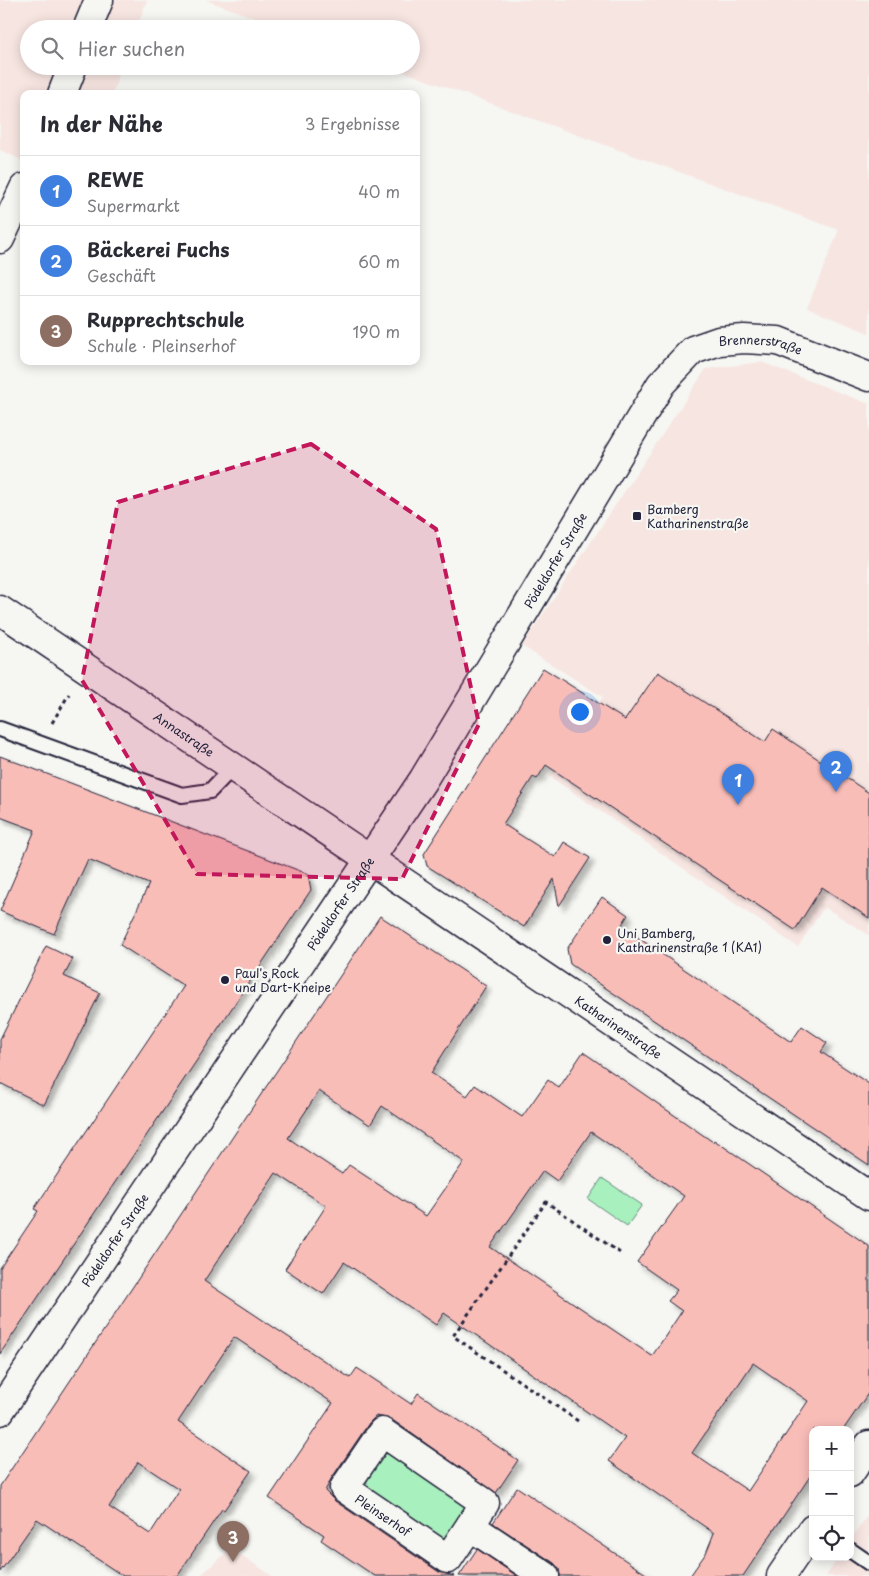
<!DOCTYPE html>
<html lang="de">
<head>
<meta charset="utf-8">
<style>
	:root { --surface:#fff; --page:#f7f7f7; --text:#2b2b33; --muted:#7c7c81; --line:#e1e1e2; --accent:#111827 }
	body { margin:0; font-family:"Playpen Sans",sans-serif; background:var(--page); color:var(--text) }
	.controls { position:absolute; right:15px; bottom:15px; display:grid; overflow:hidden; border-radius:10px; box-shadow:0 2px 12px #0003 }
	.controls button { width:45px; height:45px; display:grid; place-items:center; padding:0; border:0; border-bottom:1px solid var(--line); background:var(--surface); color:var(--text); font:25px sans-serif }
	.you { position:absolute; left:579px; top:711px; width:18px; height:18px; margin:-12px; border:4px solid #fff; border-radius:50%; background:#1a73e8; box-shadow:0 0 0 8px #1a73e833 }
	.badge { display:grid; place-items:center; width:32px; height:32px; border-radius:50%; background:var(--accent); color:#fff; font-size:16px; font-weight:700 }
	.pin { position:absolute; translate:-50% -41px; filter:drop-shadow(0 1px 2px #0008) }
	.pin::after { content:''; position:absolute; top:26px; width:18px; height:15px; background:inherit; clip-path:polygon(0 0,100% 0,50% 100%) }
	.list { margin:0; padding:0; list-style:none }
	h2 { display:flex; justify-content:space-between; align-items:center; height:65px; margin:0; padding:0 20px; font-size:21px }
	h2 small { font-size:16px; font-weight:400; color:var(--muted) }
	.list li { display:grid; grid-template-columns:32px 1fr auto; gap:15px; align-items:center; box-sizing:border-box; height:70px; padding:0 20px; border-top:1px solid var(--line) }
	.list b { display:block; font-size:19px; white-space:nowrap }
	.list p { margin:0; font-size:16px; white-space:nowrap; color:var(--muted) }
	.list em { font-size:16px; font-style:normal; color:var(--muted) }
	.icon { flex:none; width:28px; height:28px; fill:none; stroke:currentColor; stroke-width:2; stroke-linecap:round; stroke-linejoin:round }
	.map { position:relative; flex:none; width:869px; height:1576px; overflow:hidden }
	.search { position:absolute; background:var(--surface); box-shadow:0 2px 12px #0003; left:20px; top:20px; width:400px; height:55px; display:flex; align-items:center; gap:12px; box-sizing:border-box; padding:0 18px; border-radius:28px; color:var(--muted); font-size:19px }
	.panel { position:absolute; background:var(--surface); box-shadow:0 2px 12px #0003; left:20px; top:90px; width:400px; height:275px; border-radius:10px }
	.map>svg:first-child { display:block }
</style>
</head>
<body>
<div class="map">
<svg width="869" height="1576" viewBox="0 0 869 1576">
	<defs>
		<filter id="shadow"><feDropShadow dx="4.5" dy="4.5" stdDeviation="2.5" flood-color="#0004"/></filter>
	</defs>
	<rect width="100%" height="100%" fill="#f6f6f2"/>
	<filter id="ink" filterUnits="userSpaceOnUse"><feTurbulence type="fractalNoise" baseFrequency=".02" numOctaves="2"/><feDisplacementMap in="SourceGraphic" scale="10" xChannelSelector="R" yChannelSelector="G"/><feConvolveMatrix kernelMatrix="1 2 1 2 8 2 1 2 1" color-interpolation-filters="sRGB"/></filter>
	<g filter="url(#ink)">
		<!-- built -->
		<path fill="#f7e5e1" d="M 0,0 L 147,0 L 136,29 L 29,29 L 29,66 L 122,66 L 112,94 L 24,94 L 24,161 L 0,150 Z
			M 206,0 L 869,0 L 869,333 L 807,308 L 839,230 L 388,66 L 411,66 L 411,29 L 285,29 Z
			M 761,362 L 869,404 L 869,935 L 824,907 L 798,947 L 549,776 L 603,697 L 522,646 L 706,369 Z
			M 869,1513 L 869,1576 L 826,1576 L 839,1557 L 850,1557 L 850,1541 Z
			M 231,1548 L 272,1576 L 200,1576 Z"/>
		<!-- green -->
		<path fill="#a8f0bd" stroke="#65897c" d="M 602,1178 L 642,1205 L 627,1226 L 588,1199 Z
			M 394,1452 L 465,1501 L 466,1510 L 448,1537 L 439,1539 L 368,1490 C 363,1471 374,1455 394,1452 Z"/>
		<!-- building -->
		<path fill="#f9bdb8" stroke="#22223b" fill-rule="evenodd" filter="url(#shadow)" d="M 543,668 L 625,720 L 658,672 L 765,742 L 773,729 L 869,793 L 869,918 L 822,887 L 795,930 L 546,765 L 537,779 L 533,777 L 503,824 L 555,857 L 564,842 L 590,858 L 559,906 L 554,879 L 524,927 L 427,866 L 424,854 Z
			M 0,756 L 308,874 L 311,890 L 0,1354 L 0,1268 L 38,1211 L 34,1209 L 184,986 L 120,945 L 149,884 L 88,859 L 54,934 L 0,911 L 35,830 L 0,817 Z
			M 602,897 L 628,915 L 621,926 L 791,1042 L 802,1026 L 827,1043 L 821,1052 L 869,1084 L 869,1165 L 570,964 L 567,949 Z
			M 380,916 L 486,986 L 431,1073 L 467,1096 L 475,1085 L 522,1117 L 548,1080 L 559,1088 L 583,1052 L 713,1142 L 714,1140 L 869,1246 L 869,1392 L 843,1430 L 813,1430 L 813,1472 L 743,1576 L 690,1576 L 706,1553 L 714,1533 L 609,1461 L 625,1438 L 444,1313 L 436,1325 L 344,1262 L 323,1294 L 285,1269 L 326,1206 L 276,1173 L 204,1281 L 350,1378 L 357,1368 L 411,1404 L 418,1393 L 518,1460 L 496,1493 L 391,1419 L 376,1416 L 369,1423 L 331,1479 L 325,1491 L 335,1501 L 439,1572 L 454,1576 L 375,1576 L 321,1540 L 324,1535 L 269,1498 L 333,1403 L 234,1337 L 178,1422 L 251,1471 L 224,1510 L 222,1509 L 177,1576 L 123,1576 L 37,1519 L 0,1572 L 0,1486 ZM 319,1091 L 370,1125 L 382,1106 L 464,1162 L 426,1216 L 349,1165 L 342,1174 L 288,1138 ZM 591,1132 L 684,1196 L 637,1262 L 677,1290 L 668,1301 L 682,1311 L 652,1356 L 490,1247 L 543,1171 L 557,1181 ZM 753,1363 L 808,1401 L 748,1491 L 692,1453 ZM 138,1462 L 179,1489 L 150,1534 L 109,1507 Z
			M 46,946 L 73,959 L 64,976 L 100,993 L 44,1105 L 0,1083 L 0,1039 Z
			M 517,1487 L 592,1538 L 649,1576 L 560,1576 L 559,1569 L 554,1563 L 493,1523 Z
			M 477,1549 L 517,1576 L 459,1576 Z"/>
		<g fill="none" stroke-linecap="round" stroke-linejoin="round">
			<!-- lane casing -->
			<g stroke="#22223b" stroke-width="18">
				<path id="lane" d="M 0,729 L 182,795 L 210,791 L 233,767
					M 850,1550 L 869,1563"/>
			</g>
			<!-- street casing -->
			<g stroke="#22223b" stroke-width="31">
				<g id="street">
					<path id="s1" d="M 0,610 L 869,1196"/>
					<path id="s2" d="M 0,1411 L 423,780 L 661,384 L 693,350 L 719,341 L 744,339 L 778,341 L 869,377"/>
					<path d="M 382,1432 L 485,1503 L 448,1559 L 344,1488 Z"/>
					<path d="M 850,1473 L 869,1445"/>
					<path d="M 470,1526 L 545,1576"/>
					<path d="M 781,1576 L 813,1529"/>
				</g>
			</g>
			<!-- secondary casing -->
			<g stroke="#22223b" stroke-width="31">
				<path id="secondary" d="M 87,29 L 99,0
					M 62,94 L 73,66
					M 0,239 L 24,188"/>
			</g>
			<!-- path -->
			<path stroke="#22223b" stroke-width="3" stroke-dasharray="4 4" stroke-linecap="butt" d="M 52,723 L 69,694
				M 578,1421 L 453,1336 L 546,1202 L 623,1255"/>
			<!-- lane -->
			<use href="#lane" stroke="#f6f6f2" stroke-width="14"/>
			<!-- street -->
			<use href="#street" stroke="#f6f6f2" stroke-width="28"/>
			<!-- secondary -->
			<use href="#secondary" stroke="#f6f6f2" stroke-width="28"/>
		</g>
	</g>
	<!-- marked area -->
	<path fill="#c2185b" fill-opacity="0.2" stroke="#c2185b" stroke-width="4" stroke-dasharray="10 6" stroke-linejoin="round" d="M 311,444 L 436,529 L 479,724 L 402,879 L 197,874 L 82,680 L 118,502 Z"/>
	<!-- markers -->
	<g fill="#22223b" stroke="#f6f6f2" stroke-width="2">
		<rect x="632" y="511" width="10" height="10" rx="2.5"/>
		<circle cx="607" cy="940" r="5"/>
		<circle cx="225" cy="980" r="5"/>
	</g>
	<g text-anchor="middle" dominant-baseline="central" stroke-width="4.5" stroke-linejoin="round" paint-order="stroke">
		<!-- street labels -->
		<g font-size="12" fill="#22223b" stroke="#f6f6f2">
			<text stroke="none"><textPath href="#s2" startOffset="1338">Brennerstraße</textPath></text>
			<text stroke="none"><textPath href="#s2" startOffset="1016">Pödeldorfer Straße</textPath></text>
			<text stroke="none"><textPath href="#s1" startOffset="222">Annastraße</textPath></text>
			<text stroke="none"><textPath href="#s2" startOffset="611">Pödeldorfer Straße</textPath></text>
			<text stroke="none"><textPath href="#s1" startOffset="746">Katharinenstraße</textPath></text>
			<text stroke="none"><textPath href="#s2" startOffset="206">Pödeldorfer Straße</textPath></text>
			<text transform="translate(383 1515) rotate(34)">Pleinserhof</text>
		</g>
		<!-- poi labels -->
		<g font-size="12" fill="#22223b" stroke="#f6f6f2" text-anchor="start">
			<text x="647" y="509">Bamberg<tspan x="647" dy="14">Katharinenstraße</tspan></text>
			<text x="617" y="933">Uni Bamberg,<tspan x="617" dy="14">Katharinenstraße 1 (KA1)</tspan></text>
			<text x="235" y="973">Paul's Rock<tspan x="235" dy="14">und Dart-Kneipe</tspan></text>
		</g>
	</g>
</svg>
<div class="controls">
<button>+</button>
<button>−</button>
<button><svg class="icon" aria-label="locate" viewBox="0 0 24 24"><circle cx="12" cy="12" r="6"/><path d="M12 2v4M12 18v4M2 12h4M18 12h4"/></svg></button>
</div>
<div class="you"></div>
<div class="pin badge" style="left:738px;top:805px;background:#3f7fe0">1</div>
<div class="pin badge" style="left:836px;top:792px;background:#3f7fe0">2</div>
<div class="pin badge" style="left:233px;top:1562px;background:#8d6e63">3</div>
<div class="search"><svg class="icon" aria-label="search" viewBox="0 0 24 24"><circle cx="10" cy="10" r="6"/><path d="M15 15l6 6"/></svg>Hier suchen</div>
<section class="panel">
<h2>In der Nähe<small>3 Ergebnisse</small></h2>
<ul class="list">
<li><span class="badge" style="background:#3f7fe0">1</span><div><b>REWE</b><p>Supermarkt</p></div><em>40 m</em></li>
<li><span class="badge" style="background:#3f7fe0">2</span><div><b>Bäckerei Fuchs</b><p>Geschäft</p></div><em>60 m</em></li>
<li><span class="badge" style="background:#8d6e63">3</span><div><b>Rupprechtschule</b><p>Schule · Pleinserhof</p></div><em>190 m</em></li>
</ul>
</section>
</div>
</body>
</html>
